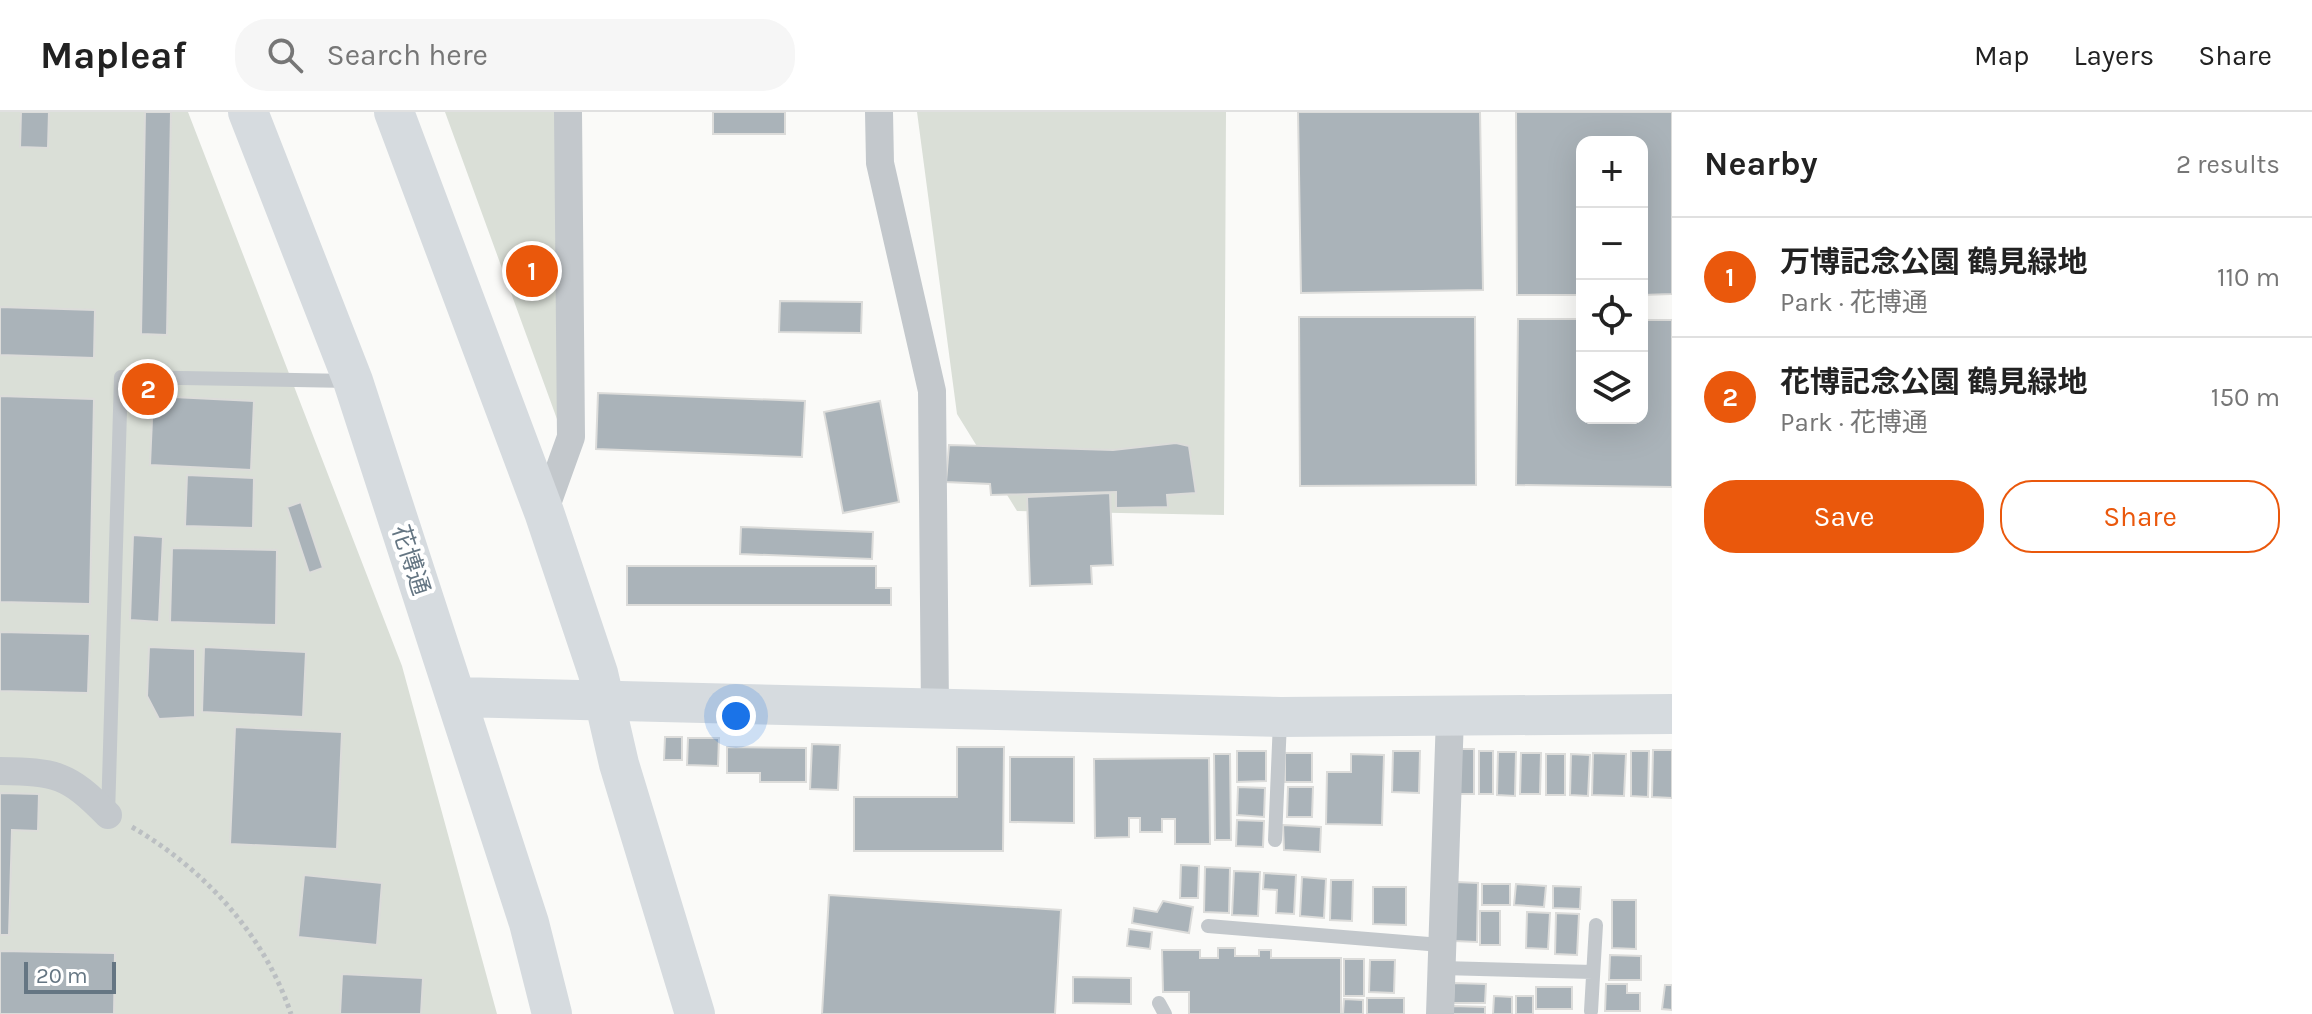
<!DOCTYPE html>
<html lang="en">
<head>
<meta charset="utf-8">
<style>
	:root { --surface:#fff; --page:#f6f6f6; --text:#222; --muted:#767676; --line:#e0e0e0; --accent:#ea580c }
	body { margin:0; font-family:Karla,"Noto Sans JP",sans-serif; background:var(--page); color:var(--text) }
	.controls { position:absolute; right:24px; top:24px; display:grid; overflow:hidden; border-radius:16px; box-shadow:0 8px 32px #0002 }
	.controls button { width:72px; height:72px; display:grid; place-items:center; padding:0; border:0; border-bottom:2px solid var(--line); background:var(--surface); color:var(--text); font:40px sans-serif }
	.scale { position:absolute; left:24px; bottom:20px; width:92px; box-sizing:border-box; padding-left:8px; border:4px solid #657683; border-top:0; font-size:22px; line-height:28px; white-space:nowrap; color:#657683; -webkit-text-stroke:6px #fff; paint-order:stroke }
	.you { position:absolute; left:736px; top:604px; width:28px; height:28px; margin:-20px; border:6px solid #fff; border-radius:50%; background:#1a73e8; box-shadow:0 0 0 12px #1a73e833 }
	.badge { display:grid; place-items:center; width:52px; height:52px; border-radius:50%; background:var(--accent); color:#fff; font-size:26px; font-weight:700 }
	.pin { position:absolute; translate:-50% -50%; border:4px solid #fff; box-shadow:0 2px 8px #0006 }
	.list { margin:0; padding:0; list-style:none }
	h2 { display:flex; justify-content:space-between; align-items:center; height:104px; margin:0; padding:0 32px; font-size:34px }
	h2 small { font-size:26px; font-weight:400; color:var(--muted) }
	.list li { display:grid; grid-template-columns:52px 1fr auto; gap:24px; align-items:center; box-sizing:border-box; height:120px; padding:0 32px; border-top:2px solid var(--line) }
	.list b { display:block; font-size:30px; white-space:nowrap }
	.list p { margin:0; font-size:26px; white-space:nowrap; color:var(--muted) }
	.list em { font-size:26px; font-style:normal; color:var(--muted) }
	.actions { display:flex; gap:16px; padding:24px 32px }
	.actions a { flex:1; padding:18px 0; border:2px solid var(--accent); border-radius:32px; text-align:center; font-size:28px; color:var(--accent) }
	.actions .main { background:var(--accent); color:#fff }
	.icon { flex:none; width:44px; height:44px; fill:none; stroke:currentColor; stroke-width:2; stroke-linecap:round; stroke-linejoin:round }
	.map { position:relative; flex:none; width:1672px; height:902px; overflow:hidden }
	header { display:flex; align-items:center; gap:48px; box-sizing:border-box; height:112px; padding:0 40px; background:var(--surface); border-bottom:2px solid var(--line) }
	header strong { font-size:38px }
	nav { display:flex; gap:44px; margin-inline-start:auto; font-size:28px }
	.search { width:560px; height:72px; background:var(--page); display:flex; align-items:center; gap:20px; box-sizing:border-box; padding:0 28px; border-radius:32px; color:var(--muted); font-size:30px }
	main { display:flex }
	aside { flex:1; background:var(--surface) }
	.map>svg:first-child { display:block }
</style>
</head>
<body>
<header>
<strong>Mapleaf</strong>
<div class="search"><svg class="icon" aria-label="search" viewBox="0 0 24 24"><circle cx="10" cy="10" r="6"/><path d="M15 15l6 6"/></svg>Search here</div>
<nav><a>Map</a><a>Layers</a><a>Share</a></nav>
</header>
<main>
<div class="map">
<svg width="1672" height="902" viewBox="0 0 1672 902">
	<rect width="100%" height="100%" fill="#fafaf8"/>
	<!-- green -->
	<path fill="#dadfd7" d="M 0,0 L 188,0 L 402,554 L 497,902 L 0,902 Z
		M 445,0 L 559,0 L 561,318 Z
		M 917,0 L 1226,0 L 1224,403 L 1017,399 L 957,302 Z"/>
	<!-- building -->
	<path fill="#aab3b9" stroke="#dcdcda" stroke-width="2" d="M 21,0 L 49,0 L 48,36 L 20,35 Z
		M 145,0 L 171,0 L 167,223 L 141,222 Z
		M 713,0 L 785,0 L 785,22 L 713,22 Z
		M 1298,0 L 1480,0 L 1483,178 L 1301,181 Z
		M 1516,0 L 1672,0 L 1672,182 L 1642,183 L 1642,30 L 1582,30 L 1582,183 L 1517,183 Z
		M 780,189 L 862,190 L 861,221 L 779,220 Z
		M 0,195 L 95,198 L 94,246 L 0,243 Z
		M 1299,205 L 1475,205 L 1476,373 L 1300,374 Z
		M 1518,207 L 1582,207 L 1582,306 L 1642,306 L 1642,208 L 1672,208 L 1672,375 L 1516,373 Z
		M 598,281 L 805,289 L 802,345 L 596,337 Z
		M 0,284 L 94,287 L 90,492 L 0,490 Z
		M 153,284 L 254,289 L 251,358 L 150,353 Z
		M 880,289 L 899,390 L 843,401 L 824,300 Z
		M 1176,331 L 1189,334 L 1196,381 L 1167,383 L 1168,395 L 1116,396 L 1116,380 L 991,383 L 990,372 L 946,370 L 949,333 L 1113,338 Z
		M 187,363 L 254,366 L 253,416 L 185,414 Z
		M 1110,381 L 1113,453 L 1091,454 L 1092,472 L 1030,474 L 1027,385 Z
		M 301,390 L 323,456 L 309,461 L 287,395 Z
		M 741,415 L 873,420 L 872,447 L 740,442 Z
		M 133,423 L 163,425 L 159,510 L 130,508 Z
		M 172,436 L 277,438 L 276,513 L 170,510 Z
		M 627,454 L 876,454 L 876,476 L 891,476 L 891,493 L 627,493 Z
		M 0,520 L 90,522 L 88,581 L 0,579 Z
		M 149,535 L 195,537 L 195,605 L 159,607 L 147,584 Z
		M 204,535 L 306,540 L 303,605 L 202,600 Z
		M 235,615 L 342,620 L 337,737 L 230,732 Z
		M 665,625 L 682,625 L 682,648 L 664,648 Z
		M 688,626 L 719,626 L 718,654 L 687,653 Z
		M 812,632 L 840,633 L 838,678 L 810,677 Z
		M 727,635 L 806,636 L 806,670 L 760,670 L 760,661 L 727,661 Z
		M 957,635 L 1004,635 L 1003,739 L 854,739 L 854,685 L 957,685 Z
		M 1456,637 L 1474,637 L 1474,682 L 1456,682 Z
		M 1653,638 L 1672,638 L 1672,686 L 1652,685 Z
		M 1237,639 L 1266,639 L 1266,669 L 1237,670 Z
		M 1393,639 L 1420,639 L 1419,681 L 1392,680 Z
		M 1479,639 L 1493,639 L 1493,682 L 1479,682 Z
		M 1631,639 L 1649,639 L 1648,685 L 1631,684 Z
		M 1498,640 L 1516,640 L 1515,684 L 1497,683 Z
		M 1285,641 L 1312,641 L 1312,670 L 1285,670 Z
		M 1521,641 L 1541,641 L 1540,682 L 1520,682 Z
		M 1593,641 L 1626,642 L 1624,684 L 1592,683 Z
		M 1214,642 L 1230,642 L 1231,728 L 1215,728 Z
		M 1351,642 L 1384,643 L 1382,713 L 1326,712 L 1327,660 L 1351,660 Z
		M 1546,642 L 1565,642 L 1565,683 L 1546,683 Z
		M 1571,642 L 1590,643 L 1588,684 L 1570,683 Z
		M 1010,645 L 1074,645 L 1074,711 L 1010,710 Z
		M 1209,646 L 1210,732 L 1175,732 L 1175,707 L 1162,707 L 1162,720 L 1140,720 L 1140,706 L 1129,706 L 1129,725 L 1095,726 L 1094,647 Z
		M 1238,675 L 1265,676 L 1264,705 L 1237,703 Z
		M 1288,675 L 1313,675 L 1312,705 L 1287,705 Z
		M 0,681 L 39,682 L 38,719 L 12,718 L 9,823 L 0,823 Z
		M 1237,708 L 1264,709 L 1263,735 L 1236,734 Z
		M 1283,713 L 1321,715 L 1320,740 L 1284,738 Z
		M 1181,753 L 1199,754 L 1198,786 L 1180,786 Z
		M 1205,755 L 1230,756 L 1229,801 L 1204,800 Z
		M 1234,759 L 1260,760 L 1258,804 L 1232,803 Z
		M 1264,761 L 1296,763 L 1294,802 L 1276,801 L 1277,778 L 1263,777 Z
		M 304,763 L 382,771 L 377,833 L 298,825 Z
		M 1302,765 L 1326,767 L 1324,806 L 1300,804 Z
		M 1331,768 L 1353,768 L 1352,809 L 1330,808 Z
		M 1456,770 L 1478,771 L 1477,830 L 1455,829 Z
		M 1482,772 L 1510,772 L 1510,793 L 1482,793 Z
		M 1516,772 L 1546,774 L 1544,795 L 1514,793 Z
		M 1553,774 L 1581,775 L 1580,797 L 1553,796 Z
		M 1373,775 L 1406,775 L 1406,813 L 1373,812 Z
		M 829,783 L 1061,798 L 1055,902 L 822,902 Z
		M 1612,788 L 1636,788 L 1636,837 L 1612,836 Z
		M 1163,789 L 1193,795 L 1189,821 L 1132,811 L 1134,796 L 1157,800 Z
		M 1480,799 L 1500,799 L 1500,833 L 1480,833 Z
		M 1527,800 L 1550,801 L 1548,837 L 1526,836 Z
		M 1556,801 L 1579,802 L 1577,843 L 1555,842 Z
		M 1129,817 L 1152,820 L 1150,837 L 1127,834 Z
		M 1218,836 L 1235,836 L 1235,844 L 1259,844 L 1259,838 L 1271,838 L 1271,846 L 1341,846 L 1341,902 L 1189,902 L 1189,880 L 1163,880 L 1162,838 L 1200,838 L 1200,846 L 1218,846 Z
		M 0,839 L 115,841 L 114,902 L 0,902 Z
		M 1610,843 L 1641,844 L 1641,868 L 1609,868 Z
		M 1344,847 L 1364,847 L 1364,884 L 1344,884 Z
		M 1370,848 L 1395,848 L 1394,881 L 1369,880 Z
		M 342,862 L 423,866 L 421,902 L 340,902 Z
		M 1073,865 L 1131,866 L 1131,892 L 1073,891 Z
		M 1454,871 L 1486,872 L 1485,891 L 1453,891 Z
		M 1606,872 L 1627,872 L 1627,881 L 1640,881 L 1640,899 L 1605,899 Z
		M 1665,873 L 1672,873 L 1672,898 L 1662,897 Z
		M 1536,875 L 1572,875 L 1572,897 L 1536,897 Z
		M 1494,884 L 1512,885 L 1512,902 L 1493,902 Z
		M 1516,884 L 1533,884 L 1533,902 L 1516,902 Z
		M 1367,886 L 1404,886 L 1404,902 L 1367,902 Z
		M 1344,887 L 1363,888 L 1363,902 L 1343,902 Z
		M 1453,894 L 1485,895 L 1485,902 L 1453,902 Z"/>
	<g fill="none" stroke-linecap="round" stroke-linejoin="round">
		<!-- path -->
		<path stroke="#bbbfc2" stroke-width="5" stroke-dasharray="4 4" stroke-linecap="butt" d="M 132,715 C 204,757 264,822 291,902"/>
		<!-- lane -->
		<path stroke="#c3c8cc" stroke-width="14" d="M 108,703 L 121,265 L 350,269
			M 1275,728 L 1280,609
			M 1208,814 L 1441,833
			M 1442,856 L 1593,860
			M 1159,891 L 1165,902
			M 1591,899 L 1596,813"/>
		<!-- street -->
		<path stroke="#c3c8cc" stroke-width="28" d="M 879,0 L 880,51 L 932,279 L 935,597
			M 544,400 L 571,325 L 568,0
			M 0,659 C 56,660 68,662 108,703
			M 1440,902 L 1450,604"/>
		<!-- secondary -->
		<path stroke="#d6dbdf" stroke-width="40" d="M 248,0 L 353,269 L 529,811 L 552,902
			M 394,0 L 544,400 L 598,561 L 619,652 L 695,902
			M 457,585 L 1281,605 L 1672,602"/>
	</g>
	<g text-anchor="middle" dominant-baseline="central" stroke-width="8" stroke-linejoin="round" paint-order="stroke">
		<!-- street labels -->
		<g font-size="24" fill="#657683" stroke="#fff">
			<text transform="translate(411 448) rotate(72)">花博通</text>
		</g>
	</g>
</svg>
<div class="controls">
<button>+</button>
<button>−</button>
<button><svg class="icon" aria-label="locate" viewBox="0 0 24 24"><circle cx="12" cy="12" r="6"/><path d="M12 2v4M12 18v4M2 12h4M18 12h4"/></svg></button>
<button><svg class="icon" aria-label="layers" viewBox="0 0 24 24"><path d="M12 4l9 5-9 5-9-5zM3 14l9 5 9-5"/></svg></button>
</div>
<div class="scale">20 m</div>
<div class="you"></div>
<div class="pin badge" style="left:532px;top:159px">1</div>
<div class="pin badge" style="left:148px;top:277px">2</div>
</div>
<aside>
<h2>Nearby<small>2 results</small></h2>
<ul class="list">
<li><span class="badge">1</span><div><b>万博記念公園 鶴見緑地</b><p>Park · 花博通</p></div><em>110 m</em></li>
<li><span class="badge">2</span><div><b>花博記念公園 鶴見緑地</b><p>Park · 花博通</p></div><em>150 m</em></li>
</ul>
<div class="actions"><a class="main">Save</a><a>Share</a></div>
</aside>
</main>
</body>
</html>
